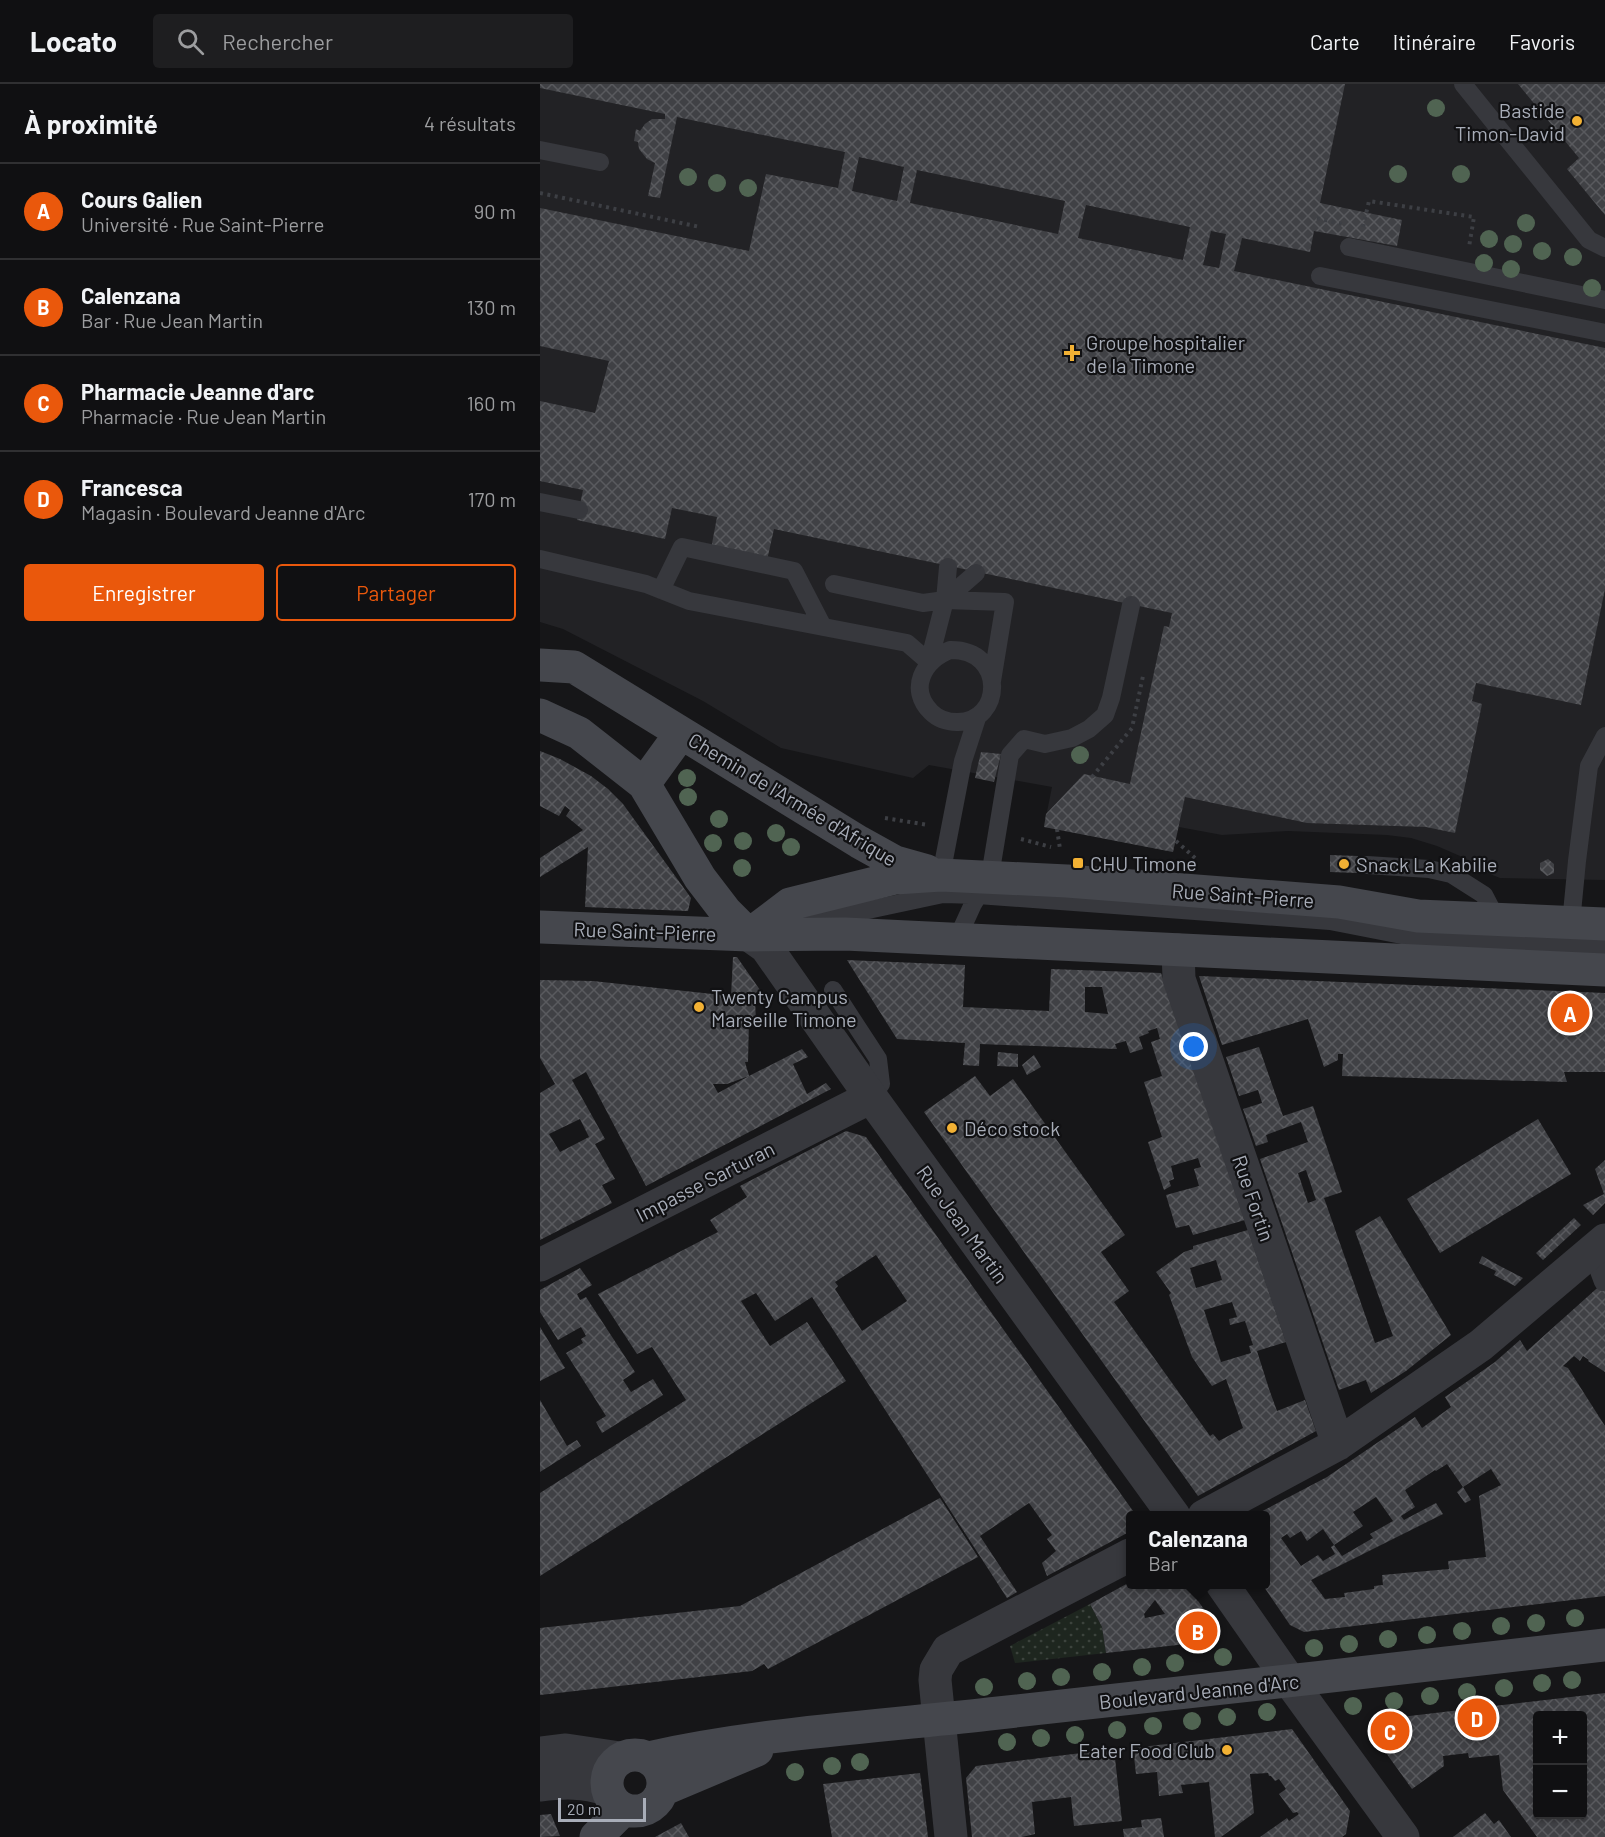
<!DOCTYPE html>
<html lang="fr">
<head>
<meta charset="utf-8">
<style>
	:root { --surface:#101012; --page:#1e1e20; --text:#f1f3f6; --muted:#9c9d9f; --line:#303032; --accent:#ea580c }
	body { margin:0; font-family:Barlow,sans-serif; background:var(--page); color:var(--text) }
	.controls { position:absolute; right:18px; bottom:18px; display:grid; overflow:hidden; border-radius:6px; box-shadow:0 2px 4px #0004 }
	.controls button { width:54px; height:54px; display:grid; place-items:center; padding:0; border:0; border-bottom:2px solid var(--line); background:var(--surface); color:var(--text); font:30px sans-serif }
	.scale { position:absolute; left:18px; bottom:15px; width:88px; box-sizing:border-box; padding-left:6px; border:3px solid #a8adb8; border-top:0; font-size:16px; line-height:21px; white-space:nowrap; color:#a8adb8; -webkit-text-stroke:4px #111113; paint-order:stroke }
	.you { position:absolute; left:654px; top:963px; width:21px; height:21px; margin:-15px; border:4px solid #fff; border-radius:50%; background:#1a73e8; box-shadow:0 0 0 9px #1a73e833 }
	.badge { display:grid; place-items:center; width:39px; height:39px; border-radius:50%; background:var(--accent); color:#fff; font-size:20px; font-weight:700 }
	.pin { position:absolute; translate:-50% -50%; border:3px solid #fff; box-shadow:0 2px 6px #0006 }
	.popup { position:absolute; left:586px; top:1427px; width:144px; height:78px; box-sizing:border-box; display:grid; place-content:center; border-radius:6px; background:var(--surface); filter:drop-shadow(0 2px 4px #0005); font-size:20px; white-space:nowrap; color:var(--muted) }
	.popup b { font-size:22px; color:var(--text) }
	.popup::after { content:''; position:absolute; left:50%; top:100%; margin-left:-12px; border:12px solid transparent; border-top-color:var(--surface) }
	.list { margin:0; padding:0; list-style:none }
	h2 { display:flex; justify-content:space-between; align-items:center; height:78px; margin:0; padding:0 24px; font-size:26px }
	h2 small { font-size:20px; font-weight:400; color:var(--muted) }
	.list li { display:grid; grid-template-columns:39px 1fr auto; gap:18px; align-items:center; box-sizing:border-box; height:96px; padding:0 24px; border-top:2px solid var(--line) }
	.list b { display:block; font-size:22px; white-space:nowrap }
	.list p { margin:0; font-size:20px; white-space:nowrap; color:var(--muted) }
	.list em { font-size:20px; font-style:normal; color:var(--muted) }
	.actions { display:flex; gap:12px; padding:18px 24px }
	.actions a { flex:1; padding:14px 0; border:2px solid var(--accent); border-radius:6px; text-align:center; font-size:21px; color:var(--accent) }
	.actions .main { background:var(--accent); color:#fff }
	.icon { flex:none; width:33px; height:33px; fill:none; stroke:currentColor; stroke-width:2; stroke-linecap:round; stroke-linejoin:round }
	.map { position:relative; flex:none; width:1065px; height:1753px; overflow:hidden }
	header { display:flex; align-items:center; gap:36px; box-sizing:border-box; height:84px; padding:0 30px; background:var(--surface); border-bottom:2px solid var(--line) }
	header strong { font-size:28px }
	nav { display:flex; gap:33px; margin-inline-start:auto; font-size:21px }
	.search { width:420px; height:54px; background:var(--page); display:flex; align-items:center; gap:15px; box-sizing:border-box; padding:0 21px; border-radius:6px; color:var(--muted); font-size:22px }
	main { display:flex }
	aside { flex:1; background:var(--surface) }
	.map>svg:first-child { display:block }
</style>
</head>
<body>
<header>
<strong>Locato</strong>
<div class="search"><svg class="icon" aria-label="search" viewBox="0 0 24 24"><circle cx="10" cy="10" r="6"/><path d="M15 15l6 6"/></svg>Rechercher</div>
<nav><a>Carte</a><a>Itinéraire</a><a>Favoris</a></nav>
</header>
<main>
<aside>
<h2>À proximité<small>4 résultats</small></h2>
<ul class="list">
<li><span class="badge">A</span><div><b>Cours Galien</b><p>Université · Rue Saint-Pierre</p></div><em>90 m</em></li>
<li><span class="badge">B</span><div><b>Calenzana</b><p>Bar · Rue Jean Martin</p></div><em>130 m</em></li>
<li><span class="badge">C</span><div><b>Pharmacie Jeanne d'arc</b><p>Pharmacie · Rue Jean Martin</p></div><em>160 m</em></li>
<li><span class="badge">D</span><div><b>Francesca</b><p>Magasin · Boulevard Jeanne d'Arc</p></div><em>170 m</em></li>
</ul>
<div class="actions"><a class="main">Enregistrer</a><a>Partager</a></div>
</aside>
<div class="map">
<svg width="1065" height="1753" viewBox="0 0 1065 1753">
	<defs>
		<pattern id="garden-dots" width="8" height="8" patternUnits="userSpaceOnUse" patternTransform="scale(1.5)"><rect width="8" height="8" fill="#1e261f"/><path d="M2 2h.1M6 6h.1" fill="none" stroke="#3c433d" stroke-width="1.8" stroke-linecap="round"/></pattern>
		<pattern id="building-cross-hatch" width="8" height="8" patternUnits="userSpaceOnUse" patternTransform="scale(1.5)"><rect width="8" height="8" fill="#404145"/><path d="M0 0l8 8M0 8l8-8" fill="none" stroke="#595a5e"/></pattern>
	</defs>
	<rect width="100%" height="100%" fill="#161618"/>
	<!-- built -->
	<path fill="#222225" d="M 0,0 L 1065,0 L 1065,796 L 960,794 L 950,790 L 920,772 L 897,762 L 871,754 L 847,751 L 748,747 L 682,751 L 639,743 L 633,768 L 504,743 L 512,703 L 389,681 L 373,694 L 241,664 L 163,617 L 23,545 L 0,538 Z"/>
	<!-- garden -->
	<path fill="url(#garden-dots)" d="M 550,1520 L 562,1543 L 566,1569 L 475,1579 L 470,1562 Z"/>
	<!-- building -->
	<path fill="url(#building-cross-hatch)" fill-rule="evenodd" d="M 0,0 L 805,0 L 780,119 L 862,136 L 857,162 L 774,147 L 770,168 L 702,154 L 694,187 L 1065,264 L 1065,505 L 1041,621 L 936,599 L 932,617 L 942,620 L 915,749 L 886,743 L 767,739 L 645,713 L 633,768 L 504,743 L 506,730 L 544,690 L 590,700 L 624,542 L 629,543 L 632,529 L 234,445 L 227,476 L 171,465 L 177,433 L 132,424 L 125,455 L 37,436 L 43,406 L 0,397 L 0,317 L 55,329 L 69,277 L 0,262 L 0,124 L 209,167 L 226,90 L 298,104 L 305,68 L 137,33 L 120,114 L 108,112 L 115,79 L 107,75 L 99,65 L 98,58 L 94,57 L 96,45 L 100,47 L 105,40 L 112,35 L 125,35 L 125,30 L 0,4 ZM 319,73 L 364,83 L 357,117 L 312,107 ZM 377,86 L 525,117 L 518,150 L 370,119 ZM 546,121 L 650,143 L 643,176 L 538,154 ZM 671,147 L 686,150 L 679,184 L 663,181 Z
		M 978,0 L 1065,0 L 1065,131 L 1027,85 L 1039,74 Z
		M 0,667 L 20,675 L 51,692 L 68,705 L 83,720 L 151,814 L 148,827 L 45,823 L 48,763 L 0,793 L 0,774 L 43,746 L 26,732 L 30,726 L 25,722 L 19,732 L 0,722 Z
		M 441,668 L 461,670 L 454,698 L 435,694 Z
		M 790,771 L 818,772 L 817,789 L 790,788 Z
		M 1008,775 L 1014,780 L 1014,789 L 1007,792 L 1000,786 L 1000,779 Z
		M 193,873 L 197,873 L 227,916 L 215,916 L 216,937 L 209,936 L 208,978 L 205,978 L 209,992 L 262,965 L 268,973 L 253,980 L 267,1010 L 286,999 L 291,1005 L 106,1102 L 46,988 L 32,996 L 65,1055 L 55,1060 L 75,1095 L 62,1101 L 72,1119 L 0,1156 L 0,1009 L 15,1000 L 0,974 L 0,896 L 53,897 L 191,912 ZM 209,992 L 178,1009 L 173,1000 L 187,1000 ZM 40,1035 L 49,1053 L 20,1068 L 9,1050 Z
		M 307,876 L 425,881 L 423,923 L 509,927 L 511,885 L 621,889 L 705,1136 L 653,1151 L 649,1141 L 636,1144 L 626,1111 L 659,1102 L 654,1085 L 661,1083 L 658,1074 L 631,1082 L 634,1095 L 629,1097 L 631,1102 L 624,1106 L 608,1058 L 622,1053 L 604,998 L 622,992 L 611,958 L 620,955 L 617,944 L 608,947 L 609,949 L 599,953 L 603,965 L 590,969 L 586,957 L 575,960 L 577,965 L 440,960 L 439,982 L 423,981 L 425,959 L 357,955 ZM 545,903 L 562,903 L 568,930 L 545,928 Z
		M 659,892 L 1065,909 L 1065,988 L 1024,988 L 1027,998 L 802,992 L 803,970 L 798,970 L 798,976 L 784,983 L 768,935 L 682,961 Z
		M 719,963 L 743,1032 L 773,1022 L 802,1108 L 784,1114 L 835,1259 L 853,1252 L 815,1147 L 840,1132 L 911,1251 L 866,1287 L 831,1309 L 826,1296 L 799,1306 L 720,1075 L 768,1058 L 761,1038 L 726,1051 L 728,1058 L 716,1062 L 703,1025 L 722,1019 L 718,1006 L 699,1012 L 686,973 ZM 766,1086 L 776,1116 L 768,1119 L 758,1089 Z
		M 458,968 L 478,970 L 478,983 L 457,982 Z
		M 494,971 L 501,983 L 487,991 L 482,981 Z
		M 435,992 L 450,1012 L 473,995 L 585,1151 L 561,1168 L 589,1207 L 574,1218 L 670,1352 L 673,1350 L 679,1357 L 703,1344 L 686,1295 L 672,1302 L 652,1273 L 629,1211 L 631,1209 L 616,1188 L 644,1168 L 653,1165 L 653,1162 L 708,1146 L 746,1258 L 717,1267 L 729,1305 L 737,1327 L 765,1316 L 776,1347 L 658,1412 L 384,1028 ZM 676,1176 L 682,1196 L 656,1204 L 650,1184 ZM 692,1218 L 697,1233 L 689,1235 L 690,1241 L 705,1237 L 713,1261 L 709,1262 L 711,1269 L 681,1278 L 664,1226 Z
		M 998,1035 L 1031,1090 L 900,1169 L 867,1115 Z
		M 306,1047 L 326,1053 L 593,1427 L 592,1431 L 590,1432 L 589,1448 L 507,1492 L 502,1479 L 516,1467 L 507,1455 L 512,1451 L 489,1419 L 440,1452 L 477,1508 L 467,1514 L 272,1213 L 235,1237 L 216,1209 L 201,1217 L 230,1262 L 267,1238 L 306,1297 L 0,1492 L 0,1409 L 146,1316 L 112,1263 L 97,1270 L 58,1210 L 178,1148 L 170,1136 L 207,1113 L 200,1102 ZM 336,1171 L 367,1217 L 322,1247 L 295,1205 L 298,1202 L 295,1198 Z
		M 1065,1076 L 1065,1119 L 1053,1131 L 1043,1121 L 1064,1110 L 1055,1085 Z
		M 1034,1134 L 1041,1141 L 1003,1176 L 996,1169 Z
		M 942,1172 L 958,1181 L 983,1194 L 975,1202 L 954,1191 L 956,1187 L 939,1179 Z
		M 40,1184 L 52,1201 L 37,1210 L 40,1216 L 46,1213 L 95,1288 L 83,1296 L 91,1308 L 113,1295 L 123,1311 L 62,1349 L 56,1338 L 66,1332 L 26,1269 L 43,1259 L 41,1255 L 46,1252 L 41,1243 L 18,1256 L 0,1228 L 0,1206 Z
		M 1065,1197 L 1065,1288 L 1048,1277 L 1049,1276 L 1043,1272 L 1040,1277 L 1034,1272 L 1023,1282 L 1028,1284 L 1065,1342 L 1065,1512 L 764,1548 L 750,1541 L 722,1500 L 726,1500 L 726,1431 L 715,1431 L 787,1393 L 875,1333 L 882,1344 L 911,1323 L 905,1313 L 955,1278 L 980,1256 L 987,1267 ZM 907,1380 L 923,1403 L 951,1385 L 961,1401 L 939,1412 L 946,1473 L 908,1477 L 909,1485 L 842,1491 L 843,1501 L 834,1502 L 834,1505 L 804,1509 L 805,1513 L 785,1515 L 771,1496 L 903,1430 L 896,1419 L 864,1436 L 861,1432 L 875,1423 L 865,1406 L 895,1386 L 896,1387 ZM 836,1413 L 853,1437 L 830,1450 L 833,1454 L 802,1472 L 794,1461 L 791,1463 L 795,1470 L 783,1477 L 778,1471 L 761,1482 L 741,1454 L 747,1450 L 750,1454 L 761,1447 L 767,1457 L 783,1445 L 794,1461 L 823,1442 L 813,1428 Z
		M 0,1243 L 25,1284 L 0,1297 Z
		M 0,1316 L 27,1362 L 37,1356 L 41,1362 L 0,1388 Z
		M 923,1403 L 931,1416 L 925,1419 L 917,1408 Z
		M 400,1414 L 438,1473 L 228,1585 L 224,1580 L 212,1587 L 0,1611 L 0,1544 L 200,1522 Z
		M 590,1498 L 590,1500 L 646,1500 L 678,1545 L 673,1557 L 566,1569 L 562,1543 L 550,1520 ZM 615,1516 L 625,1530 L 605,1534 L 604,1530 Z
		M 1065,1609 L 1065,1753 L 997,1753 L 963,1706 L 959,1671 L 929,1674 L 928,1669 L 903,1672 L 904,1682 L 872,1705 L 836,1655 L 844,1635 ZM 998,1632 L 1042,1632 L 1042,1731 L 998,1731 Z
		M 752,1645 L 810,1727 L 806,1750 L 802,1753 L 720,1753 L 747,1734 L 749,1737 L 759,1730 L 757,1728 L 753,1729 L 739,1710 L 746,1705 L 739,1695 L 735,1697 L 731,1692 L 729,1692 L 728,1689 L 710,1690 L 714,1729 L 681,1753 L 675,1753 L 669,1698 L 641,1701 L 643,1709 L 619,1712 L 617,1688 L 596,1690 L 593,1664 Z
		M 574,1665 L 582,1737 L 534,1742 L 531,1713 L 492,1718 L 495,1750 L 482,1753 L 432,1753 L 426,1694 L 436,1682 Z
		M 380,1689 L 388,1753 L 292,1753 L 283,1700 Z
		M 945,1729 L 954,1740 L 959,1736 L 971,1753 L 913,1753 Z
		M 11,1730 L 20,1752 L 0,1753 L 0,1731 Z
		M 621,1734 L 624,1753 L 584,1753 L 583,1745 L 602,1743 L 601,1736 Z
		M 141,1739 L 149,1753 L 115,1753 Z"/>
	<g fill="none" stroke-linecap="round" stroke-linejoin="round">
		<!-- path -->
		<path stroke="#3d3f44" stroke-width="4" stroke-dasharray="3 4.5" stroke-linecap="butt" d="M 0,109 L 160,143
			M 777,134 L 802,140
			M 823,143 L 829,117 L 934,133 L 929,163
			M 552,693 L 592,644 L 603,592
			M 345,734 L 388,741
			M 517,745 L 520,765
			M 481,755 L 511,763
			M 636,757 L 655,774"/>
		<!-- lane -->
		<path stroke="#37383d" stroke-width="18" d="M 923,0 L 1049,156 L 1065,164
			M 0,66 L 60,78
			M 809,163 L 1065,216
			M 780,192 L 1065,249
			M 0,418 L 39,426
			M 0,475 L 106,500 L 149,517 L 367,559 L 389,578 L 405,516 L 465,518 L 452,597
			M 294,500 L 383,519 L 405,516 L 436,489
			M 121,506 L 142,463 L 254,487 L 283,543
			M 405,516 L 408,483
			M 410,566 C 467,565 463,639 417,638 C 407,638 398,635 391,628 C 368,605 383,577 410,566 Z
			M 827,781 L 889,785 L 911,790 L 944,811 L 957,836
			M 401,791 L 423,677 L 437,634
			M 267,839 L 403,810 L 438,811 L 790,837 L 877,854 L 1065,865
			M 1031,839 L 1037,777 L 1049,682 L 1065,652
			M 417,855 L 433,820 L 450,792 L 470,671 L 484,655 L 505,660 L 532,654 L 549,645 L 565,631 L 571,614 L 591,521
			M 293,906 L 338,975 L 341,1000 L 331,1013
			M 1052,1168 L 1063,1198"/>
		<!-- street -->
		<path stroke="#37383d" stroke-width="33" d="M 209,851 L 226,863 L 331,1013 L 634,1432
			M 638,866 L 639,895 L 798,1360
			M 0,1181 L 331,1013
			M 664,1432 L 798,1360 L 941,1261 L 1065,1156
			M 682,1500 L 749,1596 L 863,1753
			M 0,1669 L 26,1666 L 80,1674
			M 0,1701 C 26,1698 42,1698 67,1705
			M 411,1753 L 395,1596 L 396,1586 L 408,1566 L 590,1471"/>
		<!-- secondary -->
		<path stroke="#45474d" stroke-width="33" d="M 0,581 L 34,583 L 319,758 L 355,778 L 387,787
			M 0,631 L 39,649 L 104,700 L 160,794 L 186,828 L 209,851
			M 104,700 L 141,649
			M 0,843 L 209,851 L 305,850 L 1065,886
			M 209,851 L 250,820 L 355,794 L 401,791 L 527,797 L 799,818 L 878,832 L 1065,840
			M67 1699a28 28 0 1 1 56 0a28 28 0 1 1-56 0Z
			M 108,1674 C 220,1649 335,1643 449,1630 C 654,1607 860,1585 1065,1561
			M 122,1706 L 217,1666
			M 56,1753 L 84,1725"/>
	</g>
	<!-- trees -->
	<g fill="#506452">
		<circle cx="896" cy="24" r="9"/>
		<circle cx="858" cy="90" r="9"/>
		<circle cx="921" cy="90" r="9"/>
		<circle cx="148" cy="93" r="9"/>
		<circle cx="177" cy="99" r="9"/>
		<circle cx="208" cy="104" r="9"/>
		<circle cx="986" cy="139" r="9"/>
		<circle cx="949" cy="155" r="9"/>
		<circle cx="973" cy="160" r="9"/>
		<circle cx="1002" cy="167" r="9"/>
		<circle cx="1033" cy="173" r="9"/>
		<circle cx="944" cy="179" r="9"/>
		<circle cx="971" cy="185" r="9"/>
		<circle cx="1052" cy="204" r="9"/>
		<circle cx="540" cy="671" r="9"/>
		<circle cx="147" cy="694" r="9"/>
		<circle cx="148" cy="713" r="9"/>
		<circle cx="179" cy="735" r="9"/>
		<circle cx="236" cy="749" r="9"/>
		<circle cx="203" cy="757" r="9"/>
		<circle cx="173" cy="759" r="9"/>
		<circle cx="251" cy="763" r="9"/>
		<circle cx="202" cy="784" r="9"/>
		<circle cx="1035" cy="1534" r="9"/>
		<circle cx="996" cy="1539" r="9"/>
		<circle cx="961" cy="1542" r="9"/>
		<circle cx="922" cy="1547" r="9"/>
		<circle cx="887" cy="1551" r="9"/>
		<circle cx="848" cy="1555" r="9"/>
		<circle cx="809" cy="1560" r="9"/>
		<circle cx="774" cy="1564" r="9"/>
		<circle cx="683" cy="1573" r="9"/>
		<circle cx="635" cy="1579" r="9"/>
		<circle cx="602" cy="1583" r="9"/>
		<circle cx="562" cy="1588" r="9"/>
		<circle cx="521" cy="1593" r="9"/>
		<circle cx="1032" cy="1596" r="9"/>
		<circle cx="487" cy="1597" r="9"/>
		<circle cx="1002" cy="1599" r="9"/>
		<circle cx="444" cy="1603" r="9"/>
		<circle cx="964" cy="1604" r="9"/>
		<circle cx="927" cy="1608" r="9"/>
		<circle cx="890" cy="1612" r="9"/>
		<circle cx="854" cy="1617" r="9"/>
		<circle cx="813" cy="1622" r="9"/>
		<circle cx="727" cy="1628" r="9"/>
		<circle cx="687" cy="1633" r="9"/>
		<circle cx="652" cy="1637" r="9"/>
		<circle cx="613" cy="1642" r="9"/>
		<circle cx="577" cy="1646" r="9"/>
		<circle cx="535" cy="1651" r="9"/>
		<circle cx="501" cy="1654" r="9"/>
		<circle cx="467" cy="1658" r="9"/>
		<circle cx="320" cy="1678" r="9"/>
		<circle cx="292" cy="1682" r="9"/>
		<circle cx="255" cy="1688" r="9"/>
	</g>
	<!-- markers -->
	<g fill="#f2b134" stroke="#111113" stroke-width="2">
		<circle cx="1037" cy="37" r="6"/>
		<path d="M529 260h6v6h6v6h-6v6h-6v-6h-6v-6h6z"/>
		<rect x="532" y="773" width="12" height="12" rx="3"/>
		<circle cx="804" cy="780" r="6"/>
		<circle cx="159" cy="923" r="6"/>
		<circle cx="412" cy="1044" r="6"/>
		<circle cx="687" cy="1666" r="6"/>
	</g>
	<g text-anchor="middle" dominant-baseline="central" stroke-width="4.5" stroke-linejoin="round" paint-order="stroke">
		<!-- poi labels -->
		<g font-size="20" fill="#a8adb8" stroke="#111113" text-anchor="start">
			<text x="1025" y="26" text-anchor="end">Bastide<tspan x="1025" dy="23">Timon-David</tspan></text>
			<text x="546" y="258">Groupe hospitalier<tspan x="546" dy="23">de la Timone</tspan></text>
			<text x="550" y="779">CHU Timone</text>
			<text x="816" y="780">Snack La Kabilie</text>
			<text x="171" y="912">Twenty Campus<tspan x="171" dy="23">Marseille Timone</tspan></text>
			<text x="424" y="1044">Déco stock</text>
			<text x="675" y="1666" text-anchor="end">Eater Food Club</text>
		</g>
		<!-- street labels -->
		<g font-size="20" fill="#a8adb8" stroke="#111113">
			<text transform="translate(253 715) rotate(31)">Chemin de l'Armée d'Afrique</text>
			<text transform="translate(703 811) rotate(4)">Rue Saint-Pierre</text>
			<text transform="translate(105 847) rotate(2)">Rue Saint-Pierre</text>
			<text transform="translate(165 1097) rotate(-27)">Impasse Sarturan</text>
			<text transform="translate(714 1114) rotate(71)">Rue Fortin</text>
			<text transform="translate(423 1140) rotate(54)">Rue Jean Martin</text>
			<text transform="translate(659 1607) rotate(-6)">Boulevard Jeanne d'Arc</text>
		</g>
	</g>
</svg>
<div class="controls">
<button>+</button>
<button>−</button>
</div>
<div class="scale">20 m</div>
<div class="you"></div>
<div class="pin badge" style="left:1030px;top:929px">A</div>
<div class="pin badge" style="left:658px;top:1547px">B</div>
<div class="popup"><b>Calenzana</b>Bar</div>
<div class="pin badge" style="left:850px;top:1647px">C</div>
<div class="pin badge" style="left:937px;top:1634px">D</div>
</div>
</main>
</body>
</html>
